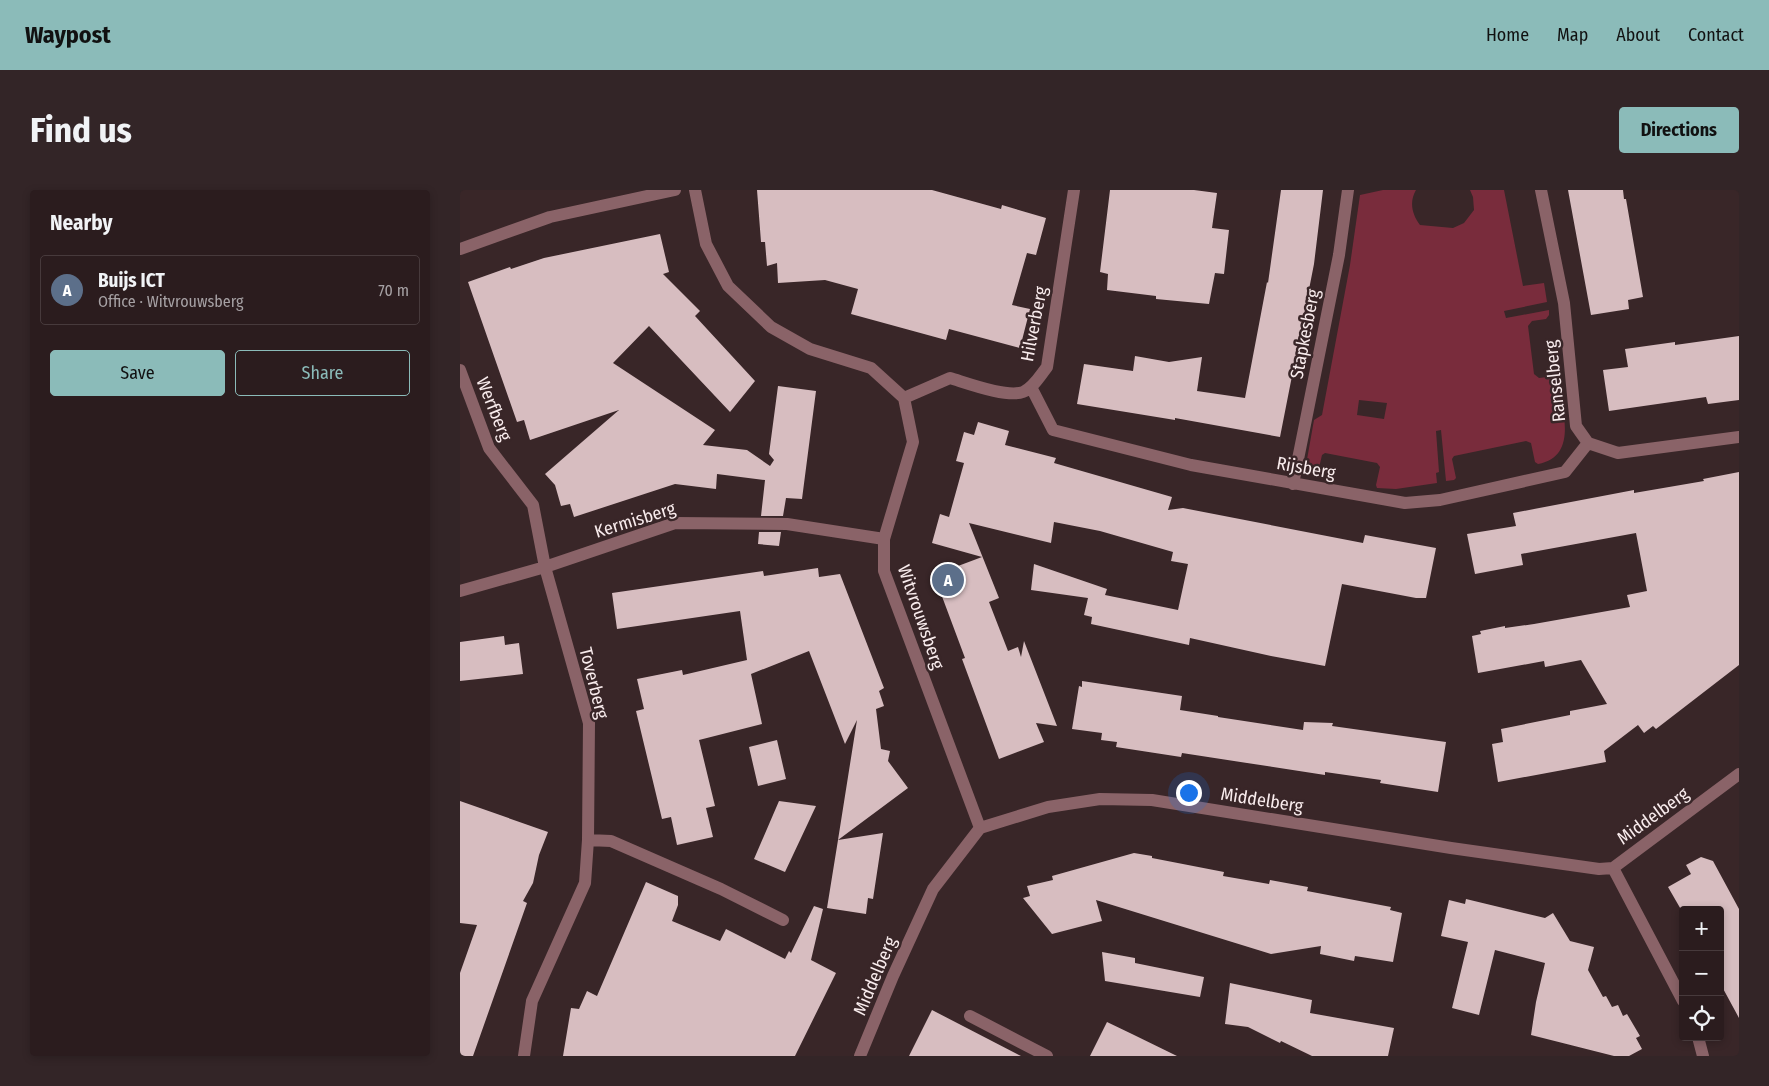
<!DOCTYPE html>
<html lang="en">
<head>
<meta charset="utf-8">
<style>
	:root { --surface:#2b1c1e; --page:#332527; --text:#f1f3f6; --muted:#a6a1a4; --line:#473a3c; --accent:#8bbbb9 }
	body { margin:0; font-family:"Fira Sans Condensed",sans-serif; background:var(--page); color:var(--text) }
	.controls { position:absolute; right:15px; bottom:15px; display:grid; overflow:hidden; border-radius:5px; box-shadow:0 2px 8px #0003 }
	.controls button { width:45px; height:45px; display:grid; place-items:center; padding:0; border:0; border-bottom:1px solid var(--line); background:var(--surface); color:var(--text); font:25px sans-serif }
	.you { position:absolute; left:728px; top:602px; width:18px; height:18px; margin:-12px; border:4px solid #fff; border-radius:50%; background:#1a73e8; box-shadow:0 0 0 8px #1a73e833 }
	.badge { display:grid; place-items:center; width:32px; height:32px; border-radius:50%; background:var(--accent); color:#fff; font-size:16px; font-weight:700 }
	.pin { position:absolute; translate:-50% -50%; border:2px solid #fff; box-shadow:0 1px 5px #0006 }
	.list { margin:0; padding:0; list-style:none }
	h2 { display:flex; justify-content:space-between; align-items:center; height:65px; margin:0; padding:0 20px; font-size:21px }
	h2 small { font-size:16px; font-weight:400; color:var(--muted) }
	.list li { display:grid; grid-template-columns:32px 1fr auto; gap:15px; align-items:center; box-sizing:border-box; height:70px; margin:0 10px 10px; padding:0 10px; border:1px solid var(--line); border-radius:5px }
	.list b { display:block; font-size:19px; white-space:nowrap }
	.list p { margin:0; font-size:16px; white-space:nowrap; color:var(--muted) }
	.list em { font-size:16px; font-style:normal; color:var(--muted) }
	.actions { display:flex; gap:10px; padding:15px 20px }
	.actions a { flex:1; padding:11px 0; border:1px solid var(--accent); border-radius:5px; text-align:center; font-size:18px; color:var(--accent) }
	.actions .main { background:var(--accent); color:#111 }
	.icon { flex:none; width:28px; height:28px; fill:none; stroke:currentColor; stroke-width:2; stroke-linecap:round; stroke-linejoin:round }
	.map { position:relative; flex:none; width:1279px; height:866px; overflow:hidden; border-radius:5px }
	header { display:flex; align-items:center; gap:30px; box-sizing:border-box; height:70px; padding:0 25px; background:var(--accent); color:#111 }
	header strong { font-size:24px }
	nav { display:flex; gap:28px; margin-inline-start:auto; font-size:18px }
	.intro { display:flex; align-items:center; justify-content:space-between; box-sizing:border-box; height:120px; padding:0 30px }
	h1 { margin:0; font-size:35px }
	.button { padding:12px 22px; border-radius:5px; background:var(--accent); color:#111; font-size:18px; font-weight:700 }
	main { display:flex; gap:30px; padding:0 30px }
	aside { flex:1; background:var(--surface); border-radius:5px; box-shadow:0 2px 8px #0003 }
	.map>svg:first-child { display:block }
</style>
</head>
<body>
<header>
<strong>Waypost</strong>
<nav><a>Home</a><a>Map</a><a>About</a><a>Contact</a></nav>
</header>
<div class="intro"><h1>Find us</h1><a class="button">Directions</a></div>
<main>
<aside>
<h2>Nearby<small></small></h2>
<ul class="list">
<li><span class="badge" style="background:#5c6f8a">A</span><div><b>Buijs ICT</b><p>Office · Witvrouwsberg</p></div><em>70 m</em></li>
</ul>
<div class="actions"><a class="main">Save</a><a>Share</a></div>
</aside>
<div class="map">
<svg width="1279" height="866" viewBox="0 0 1279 866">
	<rect width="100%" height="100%" fill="#392628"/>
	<!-- green -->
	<path fill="#792c3c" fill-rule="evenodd" d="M 923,0 L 956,0 C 949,12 952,24 960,35 L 993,38 L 1004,33 L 1014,20 L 1013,7 L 1010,0 L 1044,0 L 1063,96 L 1084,93 L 1087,112 L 1044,121 L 1046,128 L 1089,120 L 1089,125 L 1086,129 L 1072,131 L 1068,136 L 1074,184 L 1079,188 L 1095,186 L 1098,191 C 1102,220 1119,266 1078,274 L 1075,272 L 1071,253 L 1066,251 L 994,266 L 992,269 L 996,288 L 994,290 L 986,291 L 981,240 L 976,241 L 979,282 L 976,283 L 977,293 L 936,299 L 917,298 L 916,295 L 920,277 L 917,273 L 865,263 L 862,265 L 859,278 L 846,275 L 854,230 L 862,225 L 890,75 L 900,5 ZM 899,210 L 927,213 L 924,229 L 897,225 Z"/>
	<!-- building -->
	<path fill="#d7bdc0" d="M 297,0 L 472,0 L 541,19 L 542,15 L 586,28 L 576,65 L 567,63 L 552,115 L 570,119 L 560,158 L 489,139 L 486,150 L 391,124 L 398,99 L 365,90 L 318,93 L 317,73 L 307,76 L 305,52 L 301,52 Z
		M 650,0 L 734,0 L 757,3 L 752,38 L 769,40 L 764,84 L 755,83 L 749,114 L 696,109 L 696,106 L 647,100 L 648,84 L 640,82 Z
		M 821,0 L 863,0 L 854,74 L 820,247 L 715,228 L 715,230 L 617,214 L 624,174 L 673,181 L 675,166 L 709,172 L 742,167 L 737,201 L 785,208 L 807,92 L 808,93 Z
		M 1108,0 L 1163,0 L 1164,9 L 1166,9 L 1183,107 L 1168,110 L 1169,119 L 1131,125 Z
		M 200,44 L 209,82 L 203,84 L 240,121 L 235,126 L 295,191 L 270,222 L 189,136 L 153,173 L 255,240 L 243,255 L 287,260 L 310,276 L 314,270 L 309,264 L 318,196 L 356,201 L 342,309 L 326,308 L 323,326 L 301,326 L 305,290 L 257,284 L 256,299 L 215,294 L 114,327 L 110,314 L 101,316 L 95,295 L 85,284 L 159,220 L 70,250 L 64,230 L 57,232 L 8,92 L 50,77 L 51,79 L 84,68 Z
		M 1279,146 L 1279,210 L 1248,214 L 1246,207 L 1149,221 L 1143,180 L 1168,177 L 1165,159 L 1215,152 L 1215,155 Z
		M 518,232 L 549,241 L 545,255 L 596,268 L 594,273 L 712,307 L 708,320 L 723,318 L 903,353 L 905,345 L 976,358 L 966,408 L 956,408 L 882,394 L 865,476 L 811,466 L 730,448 L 729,455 L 631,434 L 632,427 L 624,425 L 628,408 L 571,400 L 574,374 L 647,399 L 645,405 L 718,420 L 728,374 L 711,371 L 713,362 L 640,341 L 594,332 L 591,353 L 509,333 L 539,408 L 529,412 L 548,461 L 558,457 L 561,467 L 564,451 L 597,536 L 576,533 L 584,552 L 539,569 L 502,469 L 505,468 L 474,385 L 522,367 L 472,353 L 480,324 L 489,327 L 504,273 L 496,271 L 504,242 L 514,245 Z
		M 1279,282 L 1279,475 L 1196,539 L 1193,536 L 1184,543 L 1178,535 L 1144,561 L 1146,572 L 1038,592 L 1032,554 L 1043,552 L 1041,539 L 1110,525 L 1110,521 L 1147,514 L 1121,470 L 1085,477 L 1084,471 L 1018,483 L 1012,446 L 1021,444 L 1020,441 L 1045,436 L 1045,438 L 1074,434 L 1170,417 L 1167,405 L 1187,401 L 1176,343 L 1061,364 L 1063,375 L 1015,384 L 1007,344 L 1056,336 L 1053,323 L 1174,300 L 1174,303 L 1244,291 L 1243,289 Z
		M 299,342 L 321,342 L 319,356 L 298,354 Z
		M 358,378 L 359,387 L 380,384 L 424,498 L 419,501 L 424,516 L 416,519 L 421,559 L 430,561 L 428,571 L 448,598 L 378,650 L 397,530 L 385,554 L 349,461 L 291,484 L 302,534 L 239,550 L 255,616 L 246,618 L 253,647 L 217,655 L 211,627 L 202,629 L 176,521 L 184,519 L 177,489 L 222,480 L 223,485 L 287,470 L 280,421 L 157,439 L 152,403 L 303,381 L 304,386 Z
		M 44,446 L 45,455 L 59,453 L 63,484 L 0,491 L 0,452 Z
		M 622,491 L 722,506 L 720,520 L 758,526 L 758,527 L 843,540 L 844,532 L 873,533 L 872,536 L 986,552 L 978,602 L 920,593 L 921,590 L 865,582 L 865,585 L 722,563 L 721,567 L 656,557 L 657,552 L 641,550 L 642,543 L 612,539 L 619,496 L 622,497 Z
		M 317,550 L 326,589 L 298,596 L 289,557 Z
		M 0,611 L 88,642 L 79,665 L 73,693 L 63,711 L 67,713 L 13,866 L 0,866 L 0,783 L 17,735 L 0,733 Z
		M 319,611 L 356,616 L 325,682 L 294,669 Z
		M 423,643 L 413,709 L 408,708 L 406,724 L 367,718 L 378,650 Z
		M 674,663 L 692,666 L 692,668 L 764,682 L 763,686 L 809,694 L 810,690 L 848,697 L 847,701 L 931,717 L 930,720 L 942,723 L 933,772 L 895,766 L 894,771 L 860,764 L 861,756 L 811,764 L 636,710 L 642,731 L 592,744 L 563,708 L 570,706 L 567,696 L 593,690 L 592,686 Z
		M 1241,667 L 1253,671 L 1279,719 L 1279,828 L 1260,793 L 1260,720 L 1223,720 L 1223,723 L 1208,697 L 1231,684 L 1226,675 Z
		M 186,692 L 218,706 L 218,715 L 212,731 L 260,751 L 266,739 L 325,769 L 329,761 L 331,763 L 354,716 L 363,719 L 351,770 L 376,783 L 335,866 L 103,866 L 111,818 L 119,819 L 127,801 L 137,806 Z
		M 1006,709 L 1085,728 L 1093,723 L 1110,751 L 1134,757 L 1128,780 L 1143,807 L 1146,806 L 1152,817 L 1158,815 L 1163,826 L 1167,824 L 1180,846 L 1176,848 L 1182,859 L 1169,866 L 1154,866 L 1071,845 L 1076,812 L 1085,773 L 1035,760 L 1019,825 L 992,818 L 1008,752 L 981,746 L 989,710 L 1005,714 Z
		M 642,762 L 675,768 L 675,773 L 744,787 L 740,807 L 645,791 Z
		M 770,793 L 852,810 L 850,823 L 934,838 L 928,866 L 852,866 L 821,851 L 820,853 L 788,837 L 765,834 Z
		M 472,820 L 561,866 L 449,866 Z
		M 647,832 L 672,844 L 717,866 L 630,866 Z"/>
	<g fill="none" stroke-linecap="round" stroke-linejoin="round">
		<!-- minor -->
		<path stroke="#8a6368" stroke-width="12" d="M 235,0 L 246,54 L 268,96 L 311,137 L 350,159 L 411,178 L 444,208 L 453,252 L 424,349 L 424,381 L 520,638
			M 1081,0 L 1104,113 L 1116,236 L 1128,253 L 1158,263 L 1279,247
			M 0,59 L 90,27 L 215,0
			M 0,180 L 29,258 L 73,315 L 85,377 L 129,533 L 128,650 L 125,693 L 72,811 L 64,866
			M 571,197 L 593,240 L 731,275 L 945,313 L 980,310 L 1105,282 L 1128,253
			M 444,208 L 490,188 C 507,193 547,208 563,202 C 573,198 580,186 587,177 L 614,0
			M 833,294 L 879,65 L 888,0
			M 0,401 L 85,377 L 215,333 L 327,334 L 424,349
			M 128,650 L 151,651 L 261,699 L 323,730
			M 1153,678 L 1223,811
			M 510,826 L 587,866
			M 1238,847 L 1243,866
			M 400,866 L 433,786 L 473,699 L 520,638 L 588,617 L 640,609 L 692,610 L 991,658 L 1139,679 L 1153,678 L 1279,584"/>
	</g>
	<g text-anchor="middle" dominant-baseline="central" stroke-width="5" stroke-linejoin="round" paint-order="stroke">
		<!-- street labels -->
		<g font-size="18" fill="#f9eced" stroke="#392628">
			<text transform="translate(574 134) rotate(-79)">Hilverberg</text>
			<text transform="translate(845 144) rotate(-79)">Stapkesberg</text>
			<text transform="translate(1095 191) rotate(-96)">Ranselberg</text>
			<text transform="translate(34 219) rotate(68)">Werfberg</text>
			<text transform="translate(846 278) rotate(10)">Rijsberg</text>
			<text transform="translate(175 330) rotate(-17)">Kermisberg</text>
			<text transform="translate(461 427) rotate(71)">Witvrouwsberg</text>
			<text transform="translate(134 493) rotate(76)">Toverberg</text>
			<text transform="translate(802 610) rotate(9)">Middelberg</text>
			<text transform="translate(1193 626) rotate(-36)">Middelberg</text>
			<text transform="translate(415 786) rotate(-67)">Middelberg</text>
		</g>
	</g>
</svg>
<div class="controls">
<button>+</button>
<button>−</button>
<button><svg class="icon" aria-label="locate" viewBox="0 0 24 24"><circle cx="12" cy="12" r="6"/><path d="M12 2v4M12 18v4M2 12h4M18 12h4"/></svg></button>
</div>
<div class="you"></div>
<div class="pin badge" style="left:488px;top:390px;background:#5c6f8a">A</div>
</div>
</main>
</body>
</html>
